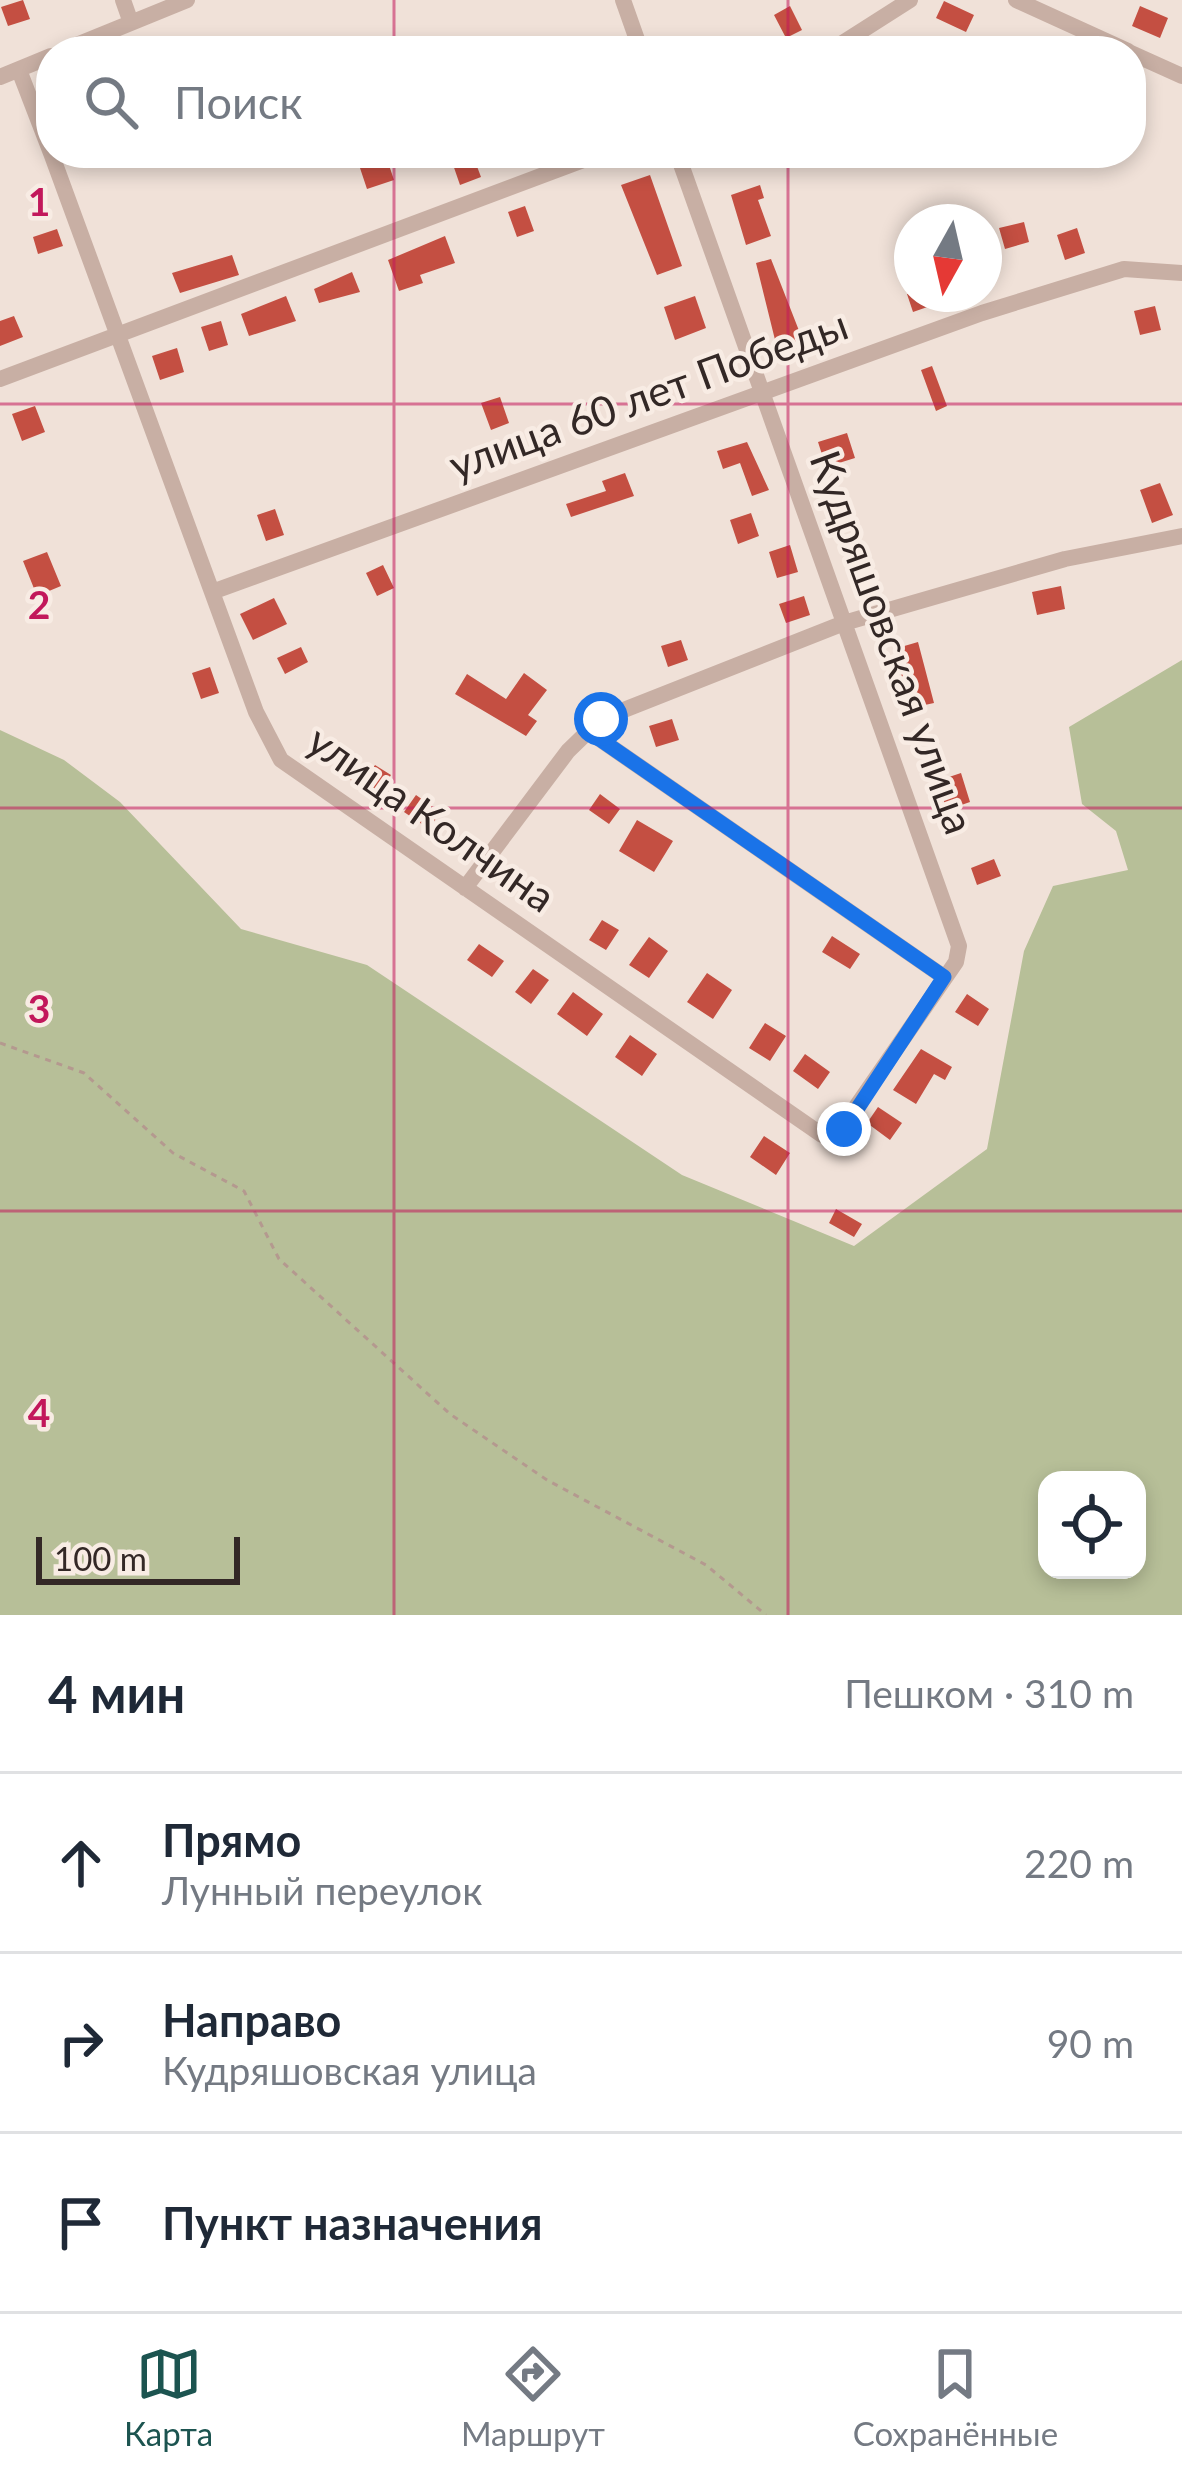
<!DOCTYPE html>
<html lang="ru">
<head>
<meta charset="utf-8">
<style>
	:root { --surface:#fff; --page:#f2f2f3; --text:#1f2937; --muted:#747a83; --line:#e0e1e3; --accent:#1c5450 }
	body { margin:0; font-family:Lato,sans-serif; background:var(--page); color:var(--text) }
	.controls { position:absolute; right:36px; bottom:36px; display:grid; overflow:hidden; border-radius:24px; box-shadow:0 6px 18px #0003 }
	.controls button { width:108px; height:108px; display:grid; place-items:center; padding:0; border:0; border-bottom:3px solid var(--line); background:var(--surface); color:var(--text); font:60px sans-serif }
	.compass { position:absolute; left:894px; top:204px; width:108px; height:108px; border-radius:50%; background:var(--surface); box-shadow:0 6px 18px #0003; rotate:188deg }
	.scale { position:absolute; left:36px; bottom:30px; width:204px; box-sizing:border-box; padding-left:12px; border:6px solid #332826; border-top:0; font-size:33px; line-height:42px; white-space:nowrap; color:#332826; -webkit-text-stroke:9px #f8ece4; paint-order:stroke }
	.stop { position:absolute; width:36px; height:36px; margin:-27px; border:9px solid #1a73e8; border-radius:50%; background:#fff }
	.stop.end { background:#1a73e8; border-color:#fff; box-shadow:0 3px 12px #0008 }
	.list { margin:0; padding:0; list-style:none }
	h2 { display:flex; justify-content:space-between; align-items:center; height:156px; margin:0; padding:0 48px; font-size:51px }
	h2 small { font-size:39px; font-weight:400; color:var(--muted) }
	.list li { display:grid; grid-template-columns:78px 1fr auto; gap:36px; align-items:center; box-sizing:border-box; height:180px; padding:0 48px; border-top:3px solid var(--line) }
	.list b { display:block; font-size:45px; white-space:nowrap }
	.list p { margin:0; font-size:39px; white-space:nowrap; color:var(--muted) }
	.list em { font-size:39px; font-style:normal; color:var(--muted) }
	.icon { flex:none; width:66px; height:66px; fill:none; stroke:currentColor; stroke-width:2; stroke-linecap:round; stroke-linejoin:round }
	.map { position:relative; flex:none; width:1182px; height:1615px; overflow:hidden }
	.search { position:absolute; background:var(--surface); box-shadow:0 6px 18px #0003; left:36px; right:36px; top:36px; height:132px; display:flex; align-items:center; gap:30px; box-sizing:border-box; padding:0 42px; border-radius:48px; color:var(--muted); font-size:45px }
	.sheet { height:696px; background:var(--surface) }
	nav { display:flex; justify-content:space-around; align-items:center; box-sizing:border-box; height:168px; border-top:3px solid var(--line); background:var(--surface); font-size:33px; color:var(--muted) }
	nav a { display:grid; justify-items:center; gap:6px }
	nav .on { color:var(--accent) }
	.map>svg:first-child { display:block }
</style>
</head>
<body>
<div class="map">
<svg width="1182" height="1615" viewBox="0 0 1182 1615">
	<rect width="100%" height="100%" fill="#f0e1d8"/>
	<!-- green -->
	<path fill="#b7bf98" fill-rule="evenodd" d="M 1182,660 L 1182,1615 L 0,1615 L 0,730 L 64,760 L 120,802 L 241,929 L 367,965 L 682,1175 L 854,1246 L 987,1149 L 1024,951 L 1053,886 L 1128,870 L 1116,831 L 1082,804 L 1069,727 ZM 1137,1480 L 1137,1570 L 1047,1570 L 1047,1480 Z"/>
	<!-- building -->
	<path fill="#c44f42" d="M 23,0 L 30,19 L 8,26 L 1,7 Z
		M 944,1 L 974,15 L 966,32 L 936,18 Z
		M 790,6 L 802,30 L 786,38 L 774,15 Z
		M 1140,6 L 1168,18 L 1160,38 L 1132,26 Z
		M 449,153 L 472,153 L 481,177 L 460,185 Z
		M 387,159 L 394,180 L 367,189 L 360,168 Z
		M 650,175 L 682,266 L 657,275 L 621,185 Z
		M 760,185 L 764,198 L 758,200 L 771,236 L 746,245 L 731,195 Z
		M 525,206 L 534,231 L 517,237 L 508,212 Z
		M 1024,222 L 1029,242 L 1005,249 L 999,228 Z
		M 1077,228 L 1085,253 L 1065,260 L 1057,235 Z
		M 57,229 L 63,246 L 38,254 L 33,237 Z
		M 445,236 L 455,263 L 420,275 L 423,283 L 399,291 L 388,260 Z
		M 232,255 L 239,275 L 180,293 L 172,273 Z
		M 771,259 L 805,346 L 779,356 L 756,263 Z
		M 352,272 L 360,292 L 319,303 L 314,289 Z
		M 907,294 L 959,294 L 959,296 L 913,312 Z
		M 286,296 L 296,321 L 249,336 L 241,314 Z
		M 695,296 L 706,328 L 675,340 L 664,307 Z
		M 1155,306 L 1161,330 L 1140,335 L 1134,311 Z
		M 14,316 L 23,337 L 0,346 L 0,321 Z
		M 221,321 L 228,345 L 209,351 L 201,327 Z
		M 177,348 L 184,372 L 160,380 L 152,356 Z
		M 932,366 L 947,406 L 936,411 L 921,370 Z
		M 500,397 L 509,423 L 491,430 L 481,403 Z
		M 35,406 L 45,432 L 22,441 L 12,414 Z
		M 847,433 L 855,458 L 826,467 L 818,442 Z
		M 747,442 L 769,490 L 752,496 L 740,463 L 723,469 L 717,451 Z
		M 625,473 L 634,496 L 571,517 L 566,504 L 606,491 L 602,481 Z
		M 1160,483 L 1173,515 L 1152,523 L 1140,490 Z
		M 275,509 L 284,535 L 266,541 L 257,515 Z
		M 751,513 L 759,536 L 738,544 L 730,520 Z
		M 790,545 L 798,572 L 777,578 L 769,552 Z
		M 47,552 L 61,586 L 37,596 L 23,561 Z
		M 383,565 L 394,588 L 377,596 L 366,573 Z
		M 1061,586 L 1065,609 L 1037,615 L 1032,592 Z
		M 804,596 L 810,615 L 786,623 L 779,604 Z
		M 274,598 L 287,624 L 253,640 L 240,614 Z
		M 681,640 L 688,660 L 668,667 L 661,646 Z
		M 918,642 L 934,703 L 911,708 L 894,649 Z
		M 301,647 L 308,662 L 285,674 L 277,658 Z
		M 210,667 L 219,693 L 201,699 L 192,673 Z
		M 524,673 L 547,690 L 528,715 L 537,721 L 526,736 L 455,694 L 467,674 L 506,699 Z
		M 672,719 L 679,740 L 656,747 L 649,726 Z
		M 342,752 L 371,771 L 375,765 L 391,775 L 376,798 L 332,767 Z
		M 961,773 L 970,802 L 947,810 L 937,781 Z
		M 600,794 L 620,809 L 609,824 L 589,810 Z
		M 416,795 L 440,812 L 429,829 L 404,812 Z
		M 637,820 L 673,841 L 654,872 L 619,851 Z
		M 994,859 L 1001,876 L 977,885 L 971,868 Z
		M 602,920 L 619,930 L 606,950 L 589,940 Z
		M 832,936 L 860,954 L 850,969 L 822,952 Z
		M 649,937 L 668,951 L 649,978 L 629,965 Z
		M 479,944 L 504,961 L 492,977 L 467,960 Z
		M 533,969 L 549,980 L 531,1004 L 515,992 Z
		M 707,973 L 732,990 L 713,1019 L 687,1002 Z
		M 573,992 L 603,1014 L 587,1036 L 557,1014 Z
		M 967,994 L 989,1009 L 978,1026 L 955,1012 Z
		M 765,1023 L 786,1036 L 770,1061 L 749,1048 Z
		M 630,1035 L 657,1054 L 642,1076 L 615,1057 Z
		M 921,1049 L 952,1067 L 945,1080 L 934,1074 L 916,1104 L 893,1090 Z
		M 805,1054 L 830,1072 L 818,1089 L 793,1071 Z
		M 878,1107 L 902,1123 L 890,1140 L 867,1123 Z
		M 764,1136 L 790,1153 L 776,1175 L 750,1157 Z
		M 836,1209 L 862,1224 L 854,1237 L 829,1223 Z"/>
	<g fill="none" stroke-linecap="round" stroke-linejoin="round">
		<!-- path -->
		<path stroke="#b4998f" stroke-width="3" stroke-dasharray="6 6" stroke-linecap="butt" d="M 0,1043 L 84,1073 L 173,1153 L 244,1191 L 279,1259 L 450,1414 L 547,1480 L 706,1565 L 766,1615"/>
		<!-- minor -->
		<path stroke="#c8afa4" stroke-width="16" d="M 123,0 L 130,20
			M 623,0 L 641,51
			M 1016,0 L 1128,51
			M 62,51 L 187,0
			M 830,51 L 910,0
			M 1131,53 L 1182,76
			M 19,70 L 51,153
			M 0,77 L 51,56
			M 51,153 L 256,712 L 281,760 L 822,1135 L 838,1133 L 956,962 L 959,946 L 677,153
			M 0,379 L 602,153
			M 212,592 L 982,313 L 1124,269 L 1182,273
			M 588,731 L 944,977
			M 465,888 L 568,751 L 601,719 L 844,623 L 1065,559 L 1182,536"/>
	</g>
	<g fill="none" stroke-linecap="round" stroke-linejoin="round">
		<!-- route -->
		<path stroke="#1a73e8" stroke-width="15" d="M 601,719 L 588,731 L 944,977 L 844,1129"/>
	</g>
	<!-- grid -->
	<path fill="none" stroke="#c2185b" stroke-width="3" stroke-opacity="0.55" d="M 394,0 L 394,51M 788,0 L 788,51M 394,153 L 394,1615M 788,153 L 788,1615M 0,404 L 1182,404M 0,808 L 1182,808M 0,1211 L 1182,1211"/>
	<g text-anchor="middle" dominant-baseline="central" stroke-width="9" stroke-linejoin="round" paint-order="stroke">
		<!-- street labels -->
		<g font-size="42" fill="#332826" stroke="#f8ece4">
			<text transform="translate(648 394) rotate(-20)">улица 60 лет Победы</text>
			<text transform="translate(893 642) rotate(70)">Кудряшовская улица</text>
			<text transform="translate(432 818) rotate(35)">улица Колчина</text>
		</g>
	</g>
	<g font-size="39" text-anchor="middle" font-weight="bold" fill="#c2185b" stroke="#f8ece4" stroke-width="9" stroke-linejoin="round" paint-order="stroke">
		<text x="39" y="216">1</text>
		<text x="39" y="619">2</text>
		<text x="39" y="1023">3</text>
		<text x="39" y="1427">4</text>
	</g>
</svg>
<div class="controls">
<button><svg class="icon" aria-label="locate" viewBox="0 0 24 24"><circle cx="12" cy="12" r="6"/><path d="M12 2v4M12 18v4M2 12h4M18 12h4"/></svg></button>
</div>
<svg class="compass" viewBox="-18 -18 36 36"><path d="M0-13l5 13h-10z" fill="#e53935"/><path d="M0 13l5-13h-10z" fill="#747a83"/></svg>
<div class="scale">100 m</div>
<div class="stop" style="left:601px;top:719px"></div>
<div class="stop end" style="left:844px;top:1129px"></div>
<div class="search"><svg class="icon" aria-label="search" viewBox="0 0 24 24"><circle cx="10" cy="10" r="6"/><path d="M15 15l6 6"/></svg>Поиск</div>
</div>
<section class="sheet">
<h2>4 мин<small>Пешком · 310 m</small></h2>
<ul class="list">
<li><svg class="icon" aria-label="ahead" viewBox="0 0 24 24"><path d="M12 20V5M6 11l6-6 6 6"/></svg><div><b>Прямо</b><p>Лунный переулок</p></div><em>220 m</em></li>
<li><svg class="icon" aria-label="right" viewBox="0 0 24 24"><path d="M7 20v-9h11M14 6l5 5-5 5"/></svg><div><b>Направо</b><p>Кудряшовская улица</p></div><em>90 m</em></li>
<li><svg class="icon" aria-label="arrive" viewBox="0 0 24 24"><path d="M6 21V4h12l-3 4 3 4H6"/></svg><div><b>Пункт назначения</b></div></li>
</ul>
</section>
<nav>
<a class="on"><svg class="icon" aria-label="map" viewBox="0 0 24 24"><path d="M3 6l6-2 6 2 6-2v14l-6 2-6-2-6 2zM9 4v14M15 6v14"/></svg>Карта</a>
<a><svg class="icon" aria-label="directions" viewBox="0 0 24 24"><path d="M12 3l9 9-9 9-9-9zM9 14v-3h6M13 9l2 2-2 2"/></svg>Маршрут</a>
<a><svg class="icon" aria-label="saved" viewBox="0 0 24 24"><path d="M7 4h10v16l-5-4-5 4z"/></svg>Сохранённые</a>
</nav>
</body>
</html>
